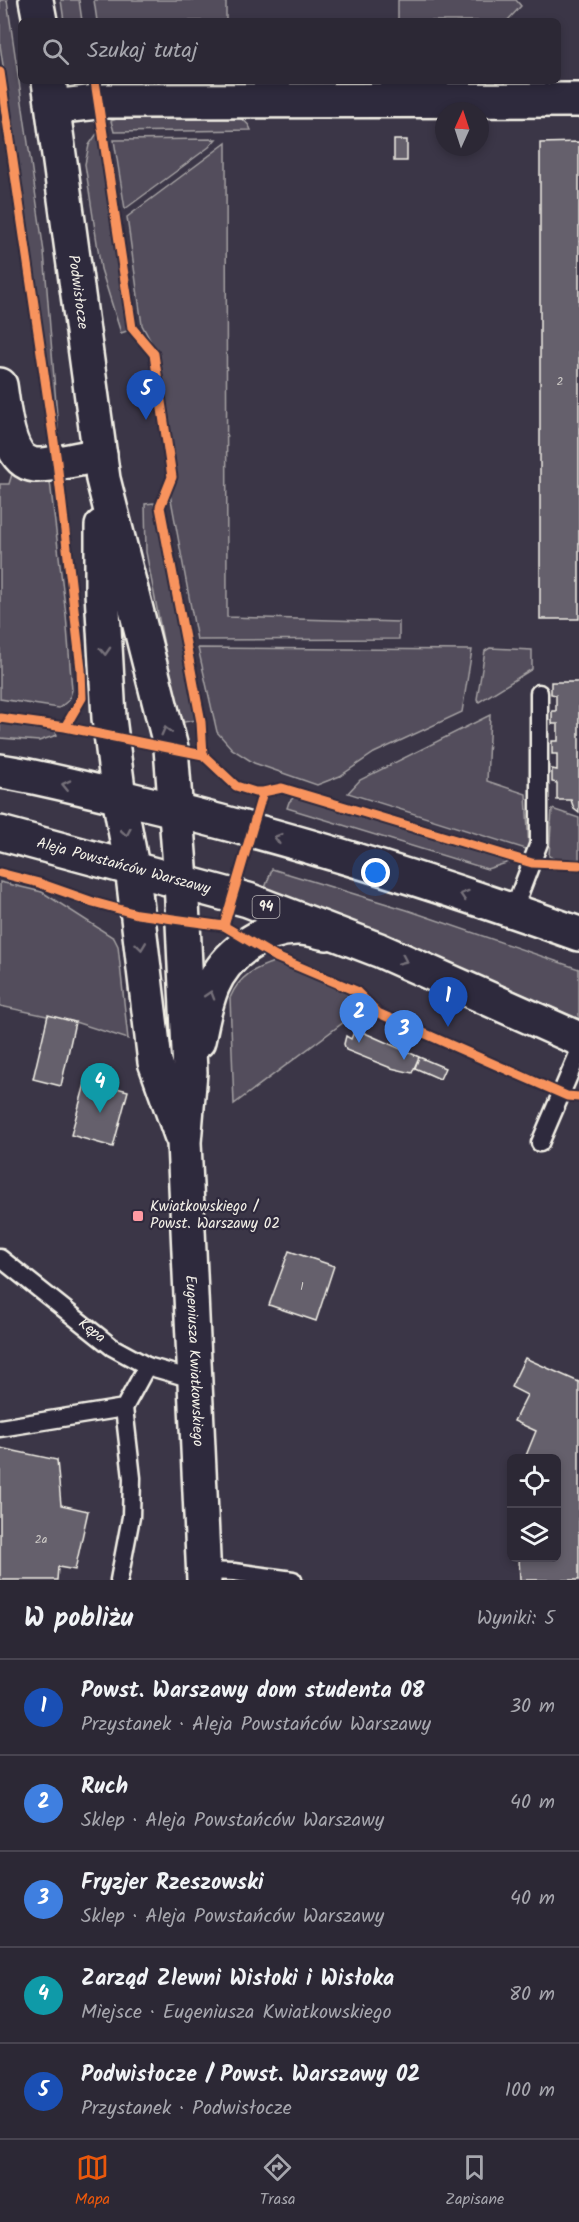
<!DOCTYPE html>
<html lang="pl">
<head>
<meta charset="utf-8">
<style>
	:root { --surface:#2c2835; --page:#383441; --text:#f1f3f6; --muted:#a6a6ad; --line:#484450; --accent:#ea580c }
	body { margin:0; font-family:Kalam,sans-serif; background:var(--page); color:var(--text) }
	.controls { position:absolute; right:18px; bottom:18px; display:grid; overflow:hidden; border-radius:9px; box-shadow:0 3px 9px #0003 }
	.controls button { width:54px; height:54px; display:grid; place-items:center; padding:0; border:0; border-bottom:2px solid var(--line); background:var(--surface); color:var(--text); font:30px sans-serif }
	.compass { position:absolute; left:435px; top:102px; width:54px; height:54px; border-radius:50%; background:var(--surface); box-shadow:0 3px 9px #0003; rotate:3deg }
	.you { position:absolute; left:376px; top:873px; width:21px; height:21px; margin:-15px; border:4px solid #fff; border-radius:50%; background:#1a73e8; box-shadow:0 0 0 9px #1a73e833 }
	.badge { display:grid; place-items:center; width:39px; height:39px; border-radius:50%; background:var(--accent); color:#fff; font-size:20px; font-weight:700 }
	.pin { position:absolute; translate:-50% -50px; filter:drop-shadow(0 2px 3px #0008) }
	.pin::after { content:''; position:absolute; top:32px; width:21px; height:18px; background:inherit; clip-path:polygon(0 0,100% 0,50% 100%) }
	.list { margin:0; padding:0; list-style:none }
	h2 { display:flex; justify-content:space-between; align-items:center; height:78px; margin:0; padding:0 24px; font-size:26px }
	h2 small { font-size:20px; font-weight:400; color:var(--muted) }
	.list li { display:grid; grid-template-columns:39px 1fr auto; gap:18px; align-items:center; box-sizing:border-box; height:96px; padding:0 24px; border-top:2px solid var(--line) }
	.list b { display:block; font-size:22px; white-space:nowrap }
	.list p { margin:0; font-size:20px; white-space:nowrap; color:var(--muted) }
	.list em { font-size:20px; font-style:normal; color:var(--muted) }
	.icon { flex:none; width:33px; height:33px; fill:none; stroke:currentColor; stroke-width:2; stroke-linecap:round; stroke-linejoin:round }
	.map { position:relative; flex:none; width:579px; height:1580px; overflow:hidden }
	.search { position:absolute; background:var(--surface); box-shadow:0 3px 9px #0003; left:18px; right:18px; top:18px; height:66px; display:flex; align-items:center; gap:15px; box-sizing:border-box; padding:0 21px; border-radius:9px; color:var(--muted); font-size:22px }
	.sheet { height:558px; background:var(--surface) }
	nav { display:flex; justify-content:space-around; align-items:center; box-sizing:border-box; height:84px; border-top:2px solid var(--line); background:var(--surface); font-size:16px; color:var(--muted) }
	nav a { display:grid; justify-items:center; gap:3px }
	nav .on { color:var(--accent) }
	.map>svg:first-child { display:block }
</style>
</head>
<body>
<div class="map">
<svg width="579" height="1580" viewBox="0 0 579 1580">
	<rect width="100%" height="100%" fill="#3b3647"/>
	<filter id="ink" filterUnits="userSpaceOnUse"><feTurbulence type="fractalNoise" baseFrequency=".0167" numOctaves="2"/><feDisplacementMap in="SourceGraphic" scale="12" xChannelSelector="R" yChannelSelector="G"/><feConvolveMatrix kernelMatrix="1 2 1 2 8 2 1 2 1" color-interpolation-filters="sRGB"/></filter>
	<g filter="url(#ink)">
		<!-- green -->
		<path fill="#534e5c" stroke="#a4a0a2" stroke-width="1.5" d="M 0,0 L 7,0 L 44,252 L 59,441 L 0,45 Z
			M 61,0 L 79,0 L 82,21 L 64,21 Z
			M 94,0 L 226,0 L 226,21 L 97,21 Z
			M 398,0 L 516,0 L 521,6 L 507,21 L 398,21 Z
			M 227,114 C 237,117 247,119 251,130 L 114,132 L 111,121 L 128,115 Z
			M 98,132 L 127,331 L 121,333 L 101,269 L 85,164 L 89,145 Z
			M 216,139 L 209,147 L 125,209 L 114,140 Z
			M 226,143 L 227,617 L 399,622 L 399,639 L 197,640 L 170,494 L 176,475 L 157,353 L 142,325 L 127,217 Z
			M 49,473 L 66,615 L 72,690 L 69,700 L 59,708 L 0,699 L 0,484 L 9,484 L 12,474 Z
			M 154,503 L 196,720 L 179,723 L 146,552 L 145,504 Z
			M 198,648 L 472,650 L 462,712 L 374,753 L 340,776 L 317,785 L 254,763 L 232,749 L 217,732 Z
			M 490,648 L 532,650 L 532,669 L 479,702 L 477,699 L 485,651 Z
			M 490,715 L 487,781 L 526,794 L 529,850 L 348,793 L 360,780 Z
			M 0,721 L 54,728 L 57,735 L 39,741 L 0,738 Z
			M 296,795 L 513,861 L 487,869 L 287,808 L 289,802 Z
			M 552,809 L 579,818 L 579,859 L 557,860 L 549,856 Z
			M 272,869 L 407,910 L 579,969 L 579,1019 L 401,941 L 265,888 Z
			M 0,882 L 42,892 L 114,938 L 118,946 L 128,1039 L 75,1022 L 0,1006 Z
			M 277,961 L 357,997 L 348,1019 L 234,1104 L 230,998 C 239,976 255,968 277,961 Z"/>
		<!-- building -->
		<path fill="#65616c" stroke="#f4f1e8" stroke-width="1.5" d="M 394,140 L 407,140 L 407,161 L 394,161 Z
			M 579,142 L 579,619 L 540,619 L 540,143 Z
			M 551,682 L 579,682 L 579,813 L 574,809 L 571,800 L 557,800 L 557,783 L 552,782 L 552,769 L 557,770 L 557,754 L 552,754 L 552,741 L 558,741 L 558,724 L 552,724 L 552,711 L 556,711 L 556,695 L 551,694 Z
			M 48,1015 L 75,1022 L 61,1086 L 33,1079 Z
			M 358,1030 L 419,1057 L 412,1073 L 391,1068 L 346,1050 L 344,1044 L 346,1036 L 351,1039 L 354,1032 Z
			M 419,1057 L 445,1068 L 440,1079 L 415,1068 Z
			M 86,1080 L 128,1091 L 113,1147 L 71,1135 Z
			M 289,1251 L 334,1266 L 316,1321 L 269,1305 Z
			M 525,1358 L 579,1382 L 579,1580 L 520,1580 L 519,1558 L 556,1558 L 556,1458 L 525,1458 L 536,1431 L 514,1421 L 527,1395 L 511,1387 Z
			M 0,1448 L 57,1460 L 61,1505 L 88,1511 L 75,1570 L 58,1567 L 57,1580 L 0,1580 Z"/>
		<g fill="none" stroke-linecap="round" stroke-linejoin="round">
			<!-- lane casing -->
			<g stroke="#f4f1e8" stroke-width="21">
				<g id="lane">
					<path d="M 513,911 L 539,843 L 539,693"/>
					<path d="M 540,1143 L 579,1052"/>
					<path id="s1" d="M 0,1258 L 112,1347 L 147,1366 L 196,1380"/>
					<path d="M 0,1428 L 124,1408 L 147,1366"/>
					<path d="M 204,1571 L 234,1572 L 293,1580"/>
					<path d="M 119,1580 L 131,1517 L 132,1478 L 124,1408"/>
				</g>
			</g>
			<!-- street casing -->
			<g stroke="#f4f1e8" stroke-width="38">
				<path id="street" d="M 53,107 L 106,101 L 579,100
					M 0,385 C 4,408 6,462 35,465 C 50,466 83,458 100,455"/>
			</g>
			<!-- secondary casing -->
			<g stroke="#f4f1e8" stroke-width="38">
				<g id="secondary">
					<path d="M 36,0 L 40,21"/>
					<path id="s2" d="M 49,81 L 103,479 L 171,748 L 181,880 L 190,1072 L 184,1142 L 204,1580"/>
					<path d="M 102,526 L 102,592 L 109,718 L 119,797 L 132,867 L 155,1062 L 181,1135"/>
					<path d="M 198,1041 C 202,1023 205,1004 212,987 C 225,955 262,927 299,928 C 308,928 317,931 326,933"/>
				</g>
			</g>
			<!-- primary casing -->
			<g stroke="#f4f1e8" stroke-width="38">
				<g id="primary">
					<path d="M 0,771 C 42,777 83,789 125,798 C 279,834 430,881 579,934"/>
					<path id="s3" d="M 0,833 L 248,900 L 379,950 L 579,1039"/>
				</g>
			</g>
			<!-- lane -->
			<use href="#lane" stroke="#2f2a3d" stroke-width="16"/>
			<!-- street -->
			<use href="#street" stroke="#2f2a3d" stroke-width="33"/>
			<!-- secondary -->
			<use href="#secondary" stroke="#2f2a3d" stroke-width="33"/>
			<!-- primary -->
			<use href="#primary" stroke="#2f2a3d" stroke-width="33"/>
			<!-- cycleway casing -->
			<g stroke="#2f2a3d" stroke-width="13">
				<path id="cycleway" d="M 0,72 L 57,462 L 81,669 L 82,698 L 65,727
					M 95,81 L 132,328 L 154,354 L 172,477 L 160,507 L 201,722 L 203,755
					M 0,718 L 65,727 L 203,755 L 236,786 L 255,792 L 263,792 L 224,926 L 137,914 L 93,902 L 39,883 L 0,873
					M 263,792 L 282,788 L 532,863 L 579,865
					M 224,926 L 276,957 L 356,991 L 378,1013 L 567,1096 L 579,1097"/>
			</g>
			<!-- cycleway -->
			<use href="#cycleway" stroke="#f8935d" stroke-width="9"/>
		</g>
		<!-- one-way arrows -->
		<defs><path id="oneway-chevron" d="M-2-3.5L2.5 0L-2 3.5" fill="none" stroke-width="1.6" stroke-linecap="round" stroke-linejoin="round" transform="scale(1.5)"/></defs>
		<g stroke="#747079">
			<use href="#oneway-chevron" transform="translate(105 651) rotate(87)"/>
			<use href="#oneway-chevron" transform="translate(166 731) rotate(-104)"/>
			<use href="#oneway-chevron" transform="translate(66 785) rotate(-167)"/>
			<use href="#oneway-chevron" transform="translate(126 832) rotate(80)"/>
			<use href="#oneway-chevron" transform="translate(278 838) rotate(-164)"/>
			<use href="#oneway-chevron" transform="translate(464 895) rotate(-162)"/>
			<use href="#oneway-chevron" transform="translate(141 946) rotate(83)"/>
			<use href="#oneway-chevron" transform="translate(403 960) rotate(24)"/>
			<use href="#oneway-chevron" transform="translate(210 995) rotate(-73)"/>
		</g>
	</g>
	<!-- markers -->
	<rect fill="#ff9aa2" stroke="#2f2a3d" stroke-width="2" x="132" y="1210" width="12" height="12" rx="3"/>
	<g text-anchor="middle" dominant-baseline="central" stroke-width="4.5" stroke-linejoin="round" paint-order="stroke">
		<!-- number labels -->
		<g font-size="12" fill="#d0cdc9">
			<text x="560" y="381">2</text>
			<text x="302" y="1286">1</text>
			<text x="41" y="1539">2a</text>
		</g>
		<!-- shield labels -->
		<rect fill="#2f2a3d" stroke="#b9b5b5" stroke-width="1.5" x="252.5" y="896" width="27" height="22" rx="4.5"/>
		<g font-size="14" font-weight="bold" fill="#f4f1e8">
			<text x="266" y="907">94</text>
		</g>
		<!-- street labels -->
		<g font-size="15" fill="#f4f1e8" stroke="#2f2a3d">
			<text stroke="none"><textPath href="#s2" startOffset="213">Podwisłocze</textPath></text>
			<text stroke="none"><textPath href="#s3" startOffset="128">Aleja Powstańców Warszawy</textPath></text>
			<text stroke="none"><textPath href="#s1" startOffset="117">Kępa</textPath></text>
			<text stroke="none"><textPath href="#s2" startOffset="1293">Eugeniusza Kwiatkowskiego</textPath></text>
		</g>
		<!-- poi labels -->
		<g font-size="15" fill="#f4f1e8" stroke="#2f2a3d" text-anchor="start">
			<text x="150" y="1207">Kwiatkowskiego /<tspan x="150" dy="17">Powst. Warszawy 02</tspan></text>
		</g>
	</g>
</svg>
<div class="controls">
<button><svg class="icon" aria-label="locate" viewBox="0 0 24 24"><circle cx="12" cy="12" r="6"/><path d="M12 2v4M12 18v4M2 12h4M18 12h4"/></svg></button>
<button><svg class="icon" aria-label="layers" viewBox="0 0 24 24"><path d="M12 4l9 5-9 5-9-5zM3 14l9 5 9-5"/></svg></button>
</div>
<svg class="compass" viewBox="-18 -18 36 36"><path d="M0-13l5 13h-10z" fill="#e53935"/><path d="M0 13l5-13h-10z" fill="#a6a6ad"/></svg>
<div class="you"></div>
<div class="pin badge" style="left:448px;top:1027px;background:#1a4fb4">1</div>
<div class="pin badge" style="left:359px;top:1043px;background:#3f7fe0">2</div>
<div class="pin badge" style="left:404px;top:1060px;background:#3f7fe0">3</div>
<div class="pin badge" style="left:100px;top:1113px;background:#0f9aa8">4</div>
<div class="pin badge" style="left:146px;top:420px;background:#1a4fb4">5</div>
<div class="search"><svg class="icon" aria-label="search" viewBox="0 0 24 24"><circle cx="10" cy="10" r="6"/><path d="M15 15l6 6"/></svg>Szukaj tutaj</div>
</div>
<section class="sheet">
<h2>W pobliżu<small>Wyniki: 5</small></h2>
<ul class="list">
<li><span class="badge" style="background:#1a4fb4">1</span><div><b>Powst. Warszawy dom studenta 08</b><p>Przystanek · Aleja Powstańców Warszawy</p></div><em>30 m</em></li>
<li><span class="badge" style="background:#3f7fe0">2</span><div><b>Ruch</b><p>Sklep · Aleja Powstańców Warszawy</p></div><em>40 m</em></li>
<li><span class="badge" style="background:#3f7fe0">3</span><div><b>Fryzjer Rzeszowski</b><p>Sklep · Aleja Powstańców Warszawy</p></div><em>40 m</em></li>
<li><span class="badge" style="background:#0f9aa8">4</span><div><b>Zarząd Zlewni Wisłoki i Wisłoka</b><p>Miejsce · Eugeniusza Kwiatkowskiego</p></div><em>80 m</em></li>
<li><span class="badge" style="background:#1a4fb4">5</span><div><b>Podwisłocze / Powst. Warszawy 02</b><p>Przystanek · Podwisłocze</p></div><em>100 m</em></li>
</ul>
</section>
<nav>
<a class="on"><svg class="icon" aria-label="map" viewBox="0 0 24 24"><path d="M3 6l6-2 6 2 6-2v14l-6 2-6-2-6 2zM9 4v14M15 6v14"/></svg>Mapa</a>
<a><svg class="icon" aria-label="directions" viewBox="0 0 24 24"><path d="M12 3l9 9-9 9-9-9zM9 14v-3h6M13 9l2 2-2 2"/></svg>Trasa</a>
<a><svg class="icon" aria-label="saved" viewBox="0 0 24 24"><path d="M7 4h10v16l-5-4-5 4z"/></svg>Zapisane</a>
</nav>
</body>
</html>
